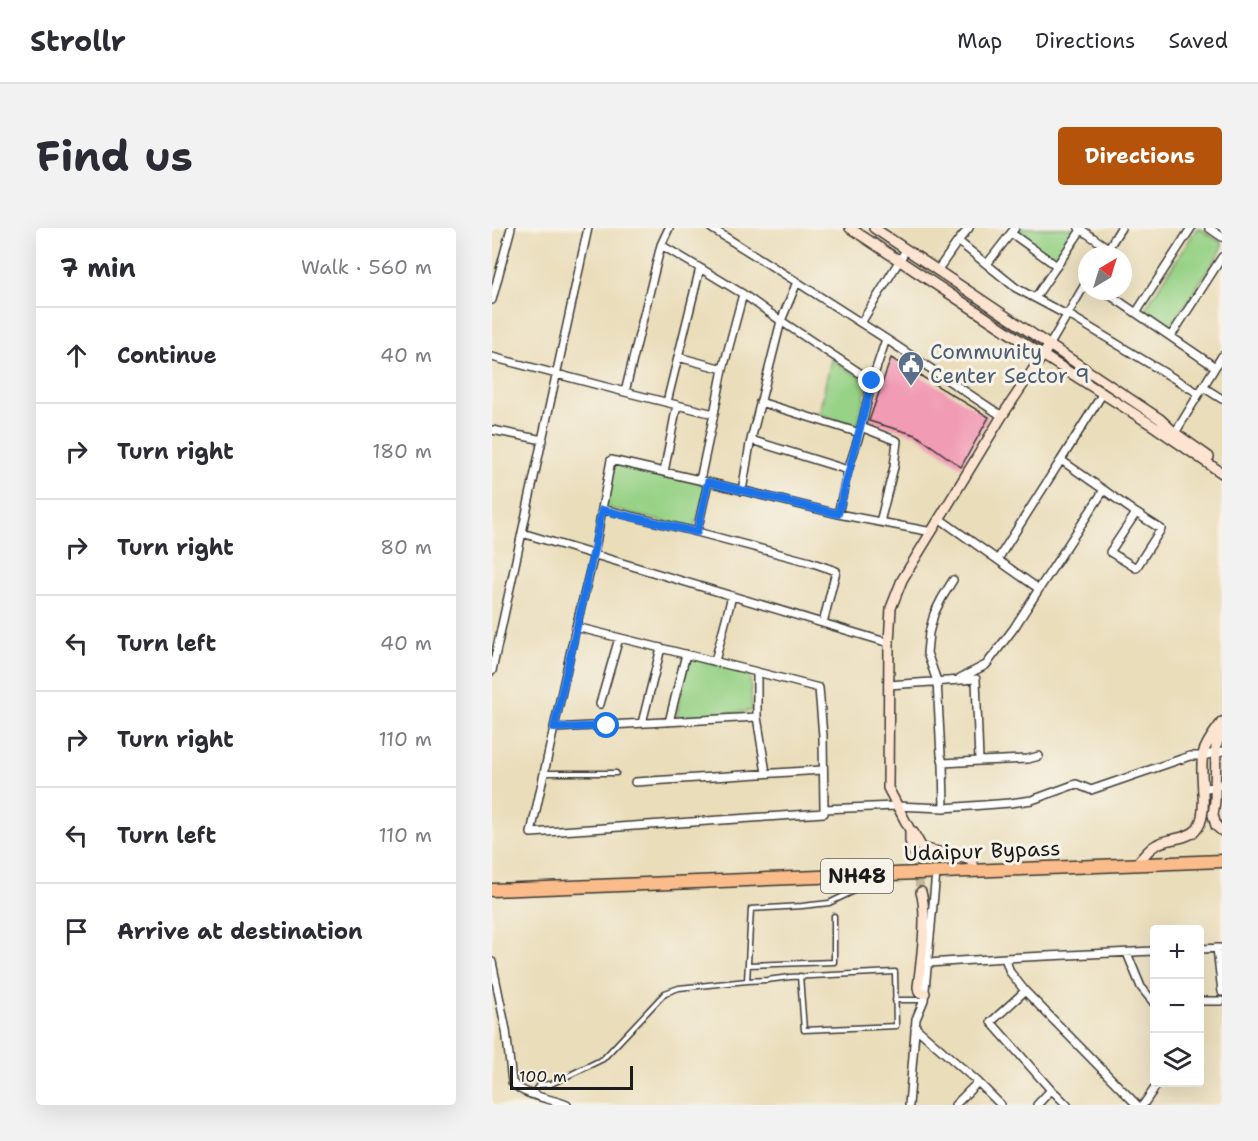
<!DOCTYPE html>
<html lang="en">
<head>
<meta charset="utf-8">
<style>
	:root { --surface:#fff; --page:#f2f2f3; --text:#2b2b33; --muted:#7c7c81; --line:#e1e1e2; --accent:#b45309 }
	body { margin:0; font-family:"Shantell Sans",sans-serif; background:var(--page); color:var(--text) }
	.controls { position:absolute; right:18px; bottom:18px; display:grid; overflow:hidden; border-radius:6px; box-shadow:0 6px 24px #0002 }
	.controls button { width:54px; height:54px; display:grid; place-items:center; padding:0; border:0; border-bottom:2px solid var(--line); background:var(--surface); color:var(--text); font:30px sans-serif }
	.compass { position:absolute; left:586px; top:18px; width:54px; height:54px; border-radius:50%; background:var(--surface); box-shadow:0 6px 24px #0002; rotate:38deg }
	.scale { position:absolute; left:18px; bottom:15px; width:123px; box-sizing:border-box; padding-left:6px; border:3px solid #1c1c1c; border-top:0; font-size:16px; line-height:21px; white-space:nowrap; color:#1c1c1c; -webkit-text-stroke:4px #f7f3e8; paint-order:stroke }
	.stop { position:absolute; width:18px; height:18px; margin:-14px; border:4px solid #1a73e8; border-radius:50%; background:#fff }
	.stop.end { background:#1a73e8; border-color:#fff; box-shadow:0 2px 6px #0008 }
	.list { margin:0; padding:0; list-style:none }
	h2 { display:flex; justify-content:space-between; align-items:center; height:78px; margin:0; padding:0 24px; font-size:26px }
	h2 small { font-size:20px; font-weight:400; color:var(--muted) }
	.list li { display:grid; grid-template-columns:39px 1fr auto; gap:18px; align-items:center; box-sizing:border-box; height:96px; padding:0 24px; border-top:2px solid var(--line) }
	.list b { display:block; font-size:22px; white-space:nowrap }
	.list em { font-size:20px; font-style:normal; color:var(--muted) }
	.icon { flex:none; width:33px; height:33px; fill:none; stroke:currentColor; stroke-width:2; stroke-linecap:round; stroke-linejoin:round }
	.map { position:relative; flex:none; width:730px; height:877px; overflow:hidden; border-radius:6px }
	header { display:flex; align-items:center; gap:36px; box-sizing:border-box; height:84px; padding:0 30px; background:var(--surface); border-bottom:2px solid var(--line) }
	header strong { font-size:28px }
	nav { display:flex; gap:33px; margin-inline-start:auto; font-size:21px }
	.intro { display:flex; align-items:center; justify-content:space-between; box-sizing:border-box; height:144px; padding:0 36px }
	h1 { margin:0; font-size:42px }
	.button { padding:15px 27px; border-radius:6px; background:var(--accent); color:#fff; font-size:21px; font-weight:700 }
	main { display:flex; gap:36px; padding:0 36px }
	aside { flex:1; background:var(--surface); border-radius:6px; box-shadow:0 6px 24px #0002 }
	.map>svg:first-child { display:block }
</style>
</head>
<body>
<header>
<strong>Strollr</strong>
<nav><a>Map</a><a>Directions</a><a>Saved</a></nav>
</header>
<div class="intro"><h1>Find us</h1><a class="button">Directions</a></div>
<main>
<aside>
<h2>7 min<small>Walk · 560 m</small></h2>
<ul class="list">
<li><svg class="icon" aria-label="ahead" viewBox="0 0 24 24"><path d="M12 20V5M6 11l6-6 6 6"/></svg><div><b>Continue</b></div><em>40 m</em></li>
<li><svg class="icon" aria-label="right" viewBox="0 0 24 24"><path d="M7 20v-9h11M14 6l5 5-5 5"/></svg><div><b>Turn right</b></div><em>180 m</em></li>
<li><svg class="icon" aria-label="right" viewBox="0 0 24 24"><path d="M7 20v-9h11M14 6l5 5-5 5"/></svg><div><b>Turn right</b></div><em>80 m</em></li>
<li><svg class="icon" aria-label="left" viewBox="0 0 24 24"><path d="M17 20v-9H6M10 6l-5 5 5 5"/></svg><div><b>Turn left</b></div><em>40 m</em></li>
<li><svg class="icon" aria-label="right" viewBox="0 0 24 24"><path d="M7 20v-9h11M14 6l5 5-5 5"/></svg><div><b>Turn right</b></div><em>110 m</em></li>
<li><svg class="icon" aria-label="left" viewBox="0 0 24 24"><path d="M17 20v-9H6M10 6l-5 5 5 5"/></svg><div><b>Turn left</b></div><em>110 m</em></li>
<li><svg class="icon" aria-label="arrive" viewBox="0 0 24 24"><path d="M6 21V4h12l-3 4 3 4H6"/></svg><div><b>Arrive at destination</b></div></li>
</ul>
</aside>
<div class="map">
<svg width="730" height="877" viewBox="0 0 730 877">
	<rect width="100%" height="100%" fill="#f7f3e8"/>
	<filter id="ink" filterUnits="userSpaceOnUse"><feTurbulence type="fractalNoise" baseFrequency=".0167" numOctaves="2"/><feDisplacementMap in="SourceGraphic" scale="12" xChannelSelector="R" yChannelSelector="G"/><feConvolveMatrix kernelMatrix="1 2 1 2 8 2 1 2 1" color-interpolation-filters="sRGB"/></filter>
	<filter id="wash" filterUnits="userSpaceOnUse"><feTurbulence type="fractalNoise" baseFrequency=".008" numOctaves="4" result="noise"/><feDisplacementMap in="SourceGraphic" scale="24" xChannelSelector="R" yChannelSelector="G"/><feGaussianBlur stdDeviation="1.35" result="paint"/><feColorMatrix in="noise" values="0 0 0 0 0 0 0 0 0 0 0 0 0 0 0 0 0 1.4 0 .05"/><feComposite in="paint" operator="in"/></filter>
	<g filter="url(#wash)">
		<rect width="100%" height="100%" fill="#eaddba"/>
		<!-- green -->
		<path fill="#97d286" stroke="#5a7751" stroke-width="1.5" d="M 531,0 L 582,0 L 586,3 L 565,36 L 525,6 Z
			M 705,0 L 707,0 L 730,15 L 730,21 L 678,100 L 653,81 Z
			M 339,131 L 376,154 L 365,199 L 327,186 Z
			M 123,232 L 215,257 L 202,301 L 114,280 Z
			M 197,428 L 258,447 L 260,483 L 184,490 Z"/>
		<g id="blocks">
			<!-- building -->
			<path fill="#f19bb5" d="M 399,130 L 497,189 L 469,239 L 424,207 L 377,193 Z"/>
		</g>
	</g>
	<g filter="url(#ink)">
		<use href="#blocks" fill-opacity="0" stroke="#3b3934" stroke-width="1.5"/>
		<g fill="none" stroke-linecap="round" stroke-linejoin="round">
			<!-- secondary-tunnel -->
			<path stroke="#c1b69a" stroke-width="9" stroke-dasharray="9 4.5" stroke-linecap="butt" d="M 421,623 L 429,664"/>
			<!-- lane casing -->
			<g stroke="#3b3934" stroke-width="7">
				<path id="lane" d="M 53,545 L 124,545
					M 256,737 L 342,734 L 342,688
					M 255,753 L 275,752 L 298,749 L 403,744 L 404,798 L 312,802 L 308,748
					M 403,772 L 432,772
					M 40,866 L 47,857 L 59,856 L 111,831 L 173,765 L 187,760 L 255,753 L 259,681 L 310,678 L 337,675 L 360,664 L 365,651"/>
			</g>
			<!-- street casing -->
			<g stroke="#3b3934" stroke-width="10">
				<path id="street" d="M 219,0 L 305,54
					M 477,0 L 466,13 L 524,60 L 569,84 L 577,87 L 706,165
					M 587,0 L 616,20
					M 717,0 L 730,9
					M 519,5 L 565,38
					M 169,17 L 177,0
					M 612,27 L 629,0
					M 495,36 L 523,0
					M 445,43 L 466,13
					M 612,63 L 723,139
					M 251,66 L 289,93 L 305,54 L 369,95
					M 543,70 L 589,2
					M 0,72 L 19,0
					M 644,85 L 699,0
					M 679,108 L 730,29
					M 394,111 L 369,95 L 414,22
					M 557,118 L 595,53
					M 0,129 L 133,164
					M 186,129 L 231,141 L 251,66 L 208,40
					M 380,153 L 394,111 L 510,188
					M 711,159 L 730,171
					M 175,174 L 208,40 L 169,17 L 133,164 L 185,177
					M 222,186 L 231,141
					M 369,199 L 405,213 L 402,239 L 388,294
					M 0,202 L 51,212
					M 683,205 L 730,128
					M 259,212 L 356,242 L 346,286
					M 569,232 L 611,165
					M 356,242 L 368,205
					M 172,244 L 185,177 L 222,186 L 208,252
					M 612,262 L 644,285 L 618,324 L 644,340 L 669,301 L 644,285
					M 250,263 L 258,216 L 259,212 L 289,93 L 380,153 L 368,205 L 268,174
					M 448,291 L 547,361 L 522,400 L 494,437 L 468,450
					M 205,304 L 110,281 L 119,232 L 216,254
					M 30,305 L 397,415
					M 506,331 L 569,232 L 612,262 L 547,361
					M 331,395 L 344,343 L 318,334 L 205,304 L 216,254 L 346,286 L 440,304
					M 84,399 L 102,327 L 110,281
					M 223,433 L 240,368
					M 0,443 L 96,0
					M 265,444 L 327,460 L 331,508 L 332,581 L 403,578 L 452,580
					M 396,457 L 484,451 L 487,533 L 451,535 L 449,527 L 445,453 L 435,425 L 437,405 L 442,386 L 450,370 L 461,352
					M 108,476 L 127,410
					M 177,494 L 194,426
					M 150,495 L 169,420
					M 62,500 L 265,489
					M 487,533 L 536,531 L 547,528
					M 451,535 L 452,580 L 518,575 L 540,572 L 584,556 L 599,562 L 698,528 L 711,528 L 730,523
					M 274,545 L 265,489 L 265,444 L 84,399 L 39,605 L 332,585 L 332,581
					M 143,554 L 330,542
					M 710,561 L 730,557
					M 725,720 L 730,764
					M 708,721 L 729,720
					M 635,725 L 649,759 L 662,775
					M 513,730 L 518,744 L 533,763 L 645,877
					M 0,734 L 14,802 L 20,854 C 31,868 58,870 75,877
					M 436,735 L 513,730 L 662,723
					M 533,763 L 499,794 L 559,862 L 564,866 L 575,877
					M 708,773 L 729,773
					M 423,799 L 486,854 L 509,877
					M 417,877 L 424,791 L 432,772 L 444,645
					M 463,877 L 486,854
					M 545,877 L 559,862
					M 651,877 L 667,854"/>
			</g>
			<!-- secondary casing -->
			<g stroke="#3b3934" stroke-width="12">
				<path id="secondary" d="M 358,0 L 552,128 L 663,199 L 730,245
					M 382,0 L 668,191 L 683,205 L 717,229
					M 730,505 L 724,517 L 723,573 L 721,587 L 724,598 L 730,603
					M 418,602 L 418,613 L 421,623
					M 644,636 C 651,630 656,621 664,617 C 675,610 693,612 703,603 C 719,587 706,548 711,526 C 714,514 723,504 730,494
					M 483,642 L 480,634 L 476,631 L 430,620 L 421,604 L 418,602 L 396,560 L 397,415 L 399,380 L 410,352 L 510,188 L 557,118
					M 429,664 C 436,687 429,734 426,759 L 427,764 L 433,765"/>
			</g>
			<!-- highway casing -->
			<g stroke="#3b3934" stroke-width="15">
				<path id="highway" d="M 0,662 L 730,633"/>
			</g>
			<!-- lane -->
			<use href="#lane" stroke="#fff" stroke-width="4"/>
			<!-- street -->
			<use href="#street" stroke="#fff" stroke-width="7"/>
			<!-- secondary -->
			<use href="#secondary" stroke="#fde4d0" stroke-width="9"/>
			<!-- highway -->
			<use href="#highway" stroke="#f9bc8a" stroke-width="12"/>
		</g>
	</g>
	<g fill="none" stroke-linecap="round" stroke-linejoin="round" filter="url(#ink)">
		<!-- route -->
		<path stroke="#1a73e8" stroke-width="8" d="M 115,498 L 62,500 C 78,427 96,355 110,282 L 205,304 L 216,254 L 346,286 L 380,153"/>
	</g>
	<!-- icons -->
	<defs>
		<g id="civic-pin" transform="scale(1.35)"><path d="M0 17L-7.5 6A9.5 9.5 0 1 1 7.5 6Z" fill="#5c6f8a" stroke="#f7f3e8"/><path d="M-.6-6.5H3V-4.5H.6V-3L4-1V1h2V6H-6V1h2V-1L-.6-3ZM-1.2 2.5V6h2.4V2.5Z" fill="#fff"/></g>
	</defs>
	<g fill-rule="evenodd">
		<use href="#civic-pin" x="419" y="136"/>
	</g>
	<g text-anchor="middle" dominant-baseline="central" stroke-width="6" stroke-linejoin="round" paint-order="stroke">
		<!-- shield labels -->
		<rect fill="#f7f3e8" stroke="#5e5c59" stroke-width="1.5" x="329" y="631" width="72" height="34" rx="4.5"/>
		<g font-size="20" font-weight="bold" fill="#1c1c1c">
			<text x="365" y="648">NH48</text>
		</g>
		<!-- service labels -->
		<g font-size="21" fill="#4e5e75" stroke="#f7f3e8" text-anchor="start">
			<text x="438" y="124">Community<tspan x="438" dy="24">Center Sector 9</tspan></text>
		</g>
		<!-- street labels -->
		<g font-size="21" fill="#1c1c1c" stroke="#f7f3e8">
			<text transform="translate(490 623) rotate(-2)">Udaipur Bypass</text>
		</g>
	</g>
</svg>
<div class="controls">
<button>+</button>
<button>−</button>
<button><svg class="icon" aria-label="layers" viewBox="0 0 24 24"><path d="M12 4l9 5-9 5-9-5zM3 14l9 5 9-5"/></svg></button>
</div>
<svg class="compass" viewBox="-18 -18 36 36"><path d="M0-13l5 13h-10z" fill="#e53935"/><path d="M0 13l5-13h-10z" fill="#7c7c81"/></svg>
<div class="scale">100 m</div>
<div class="stop" style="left:115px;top:498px"></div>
<div class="stop end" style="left:380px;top:153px"></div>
</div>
</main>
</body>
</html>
